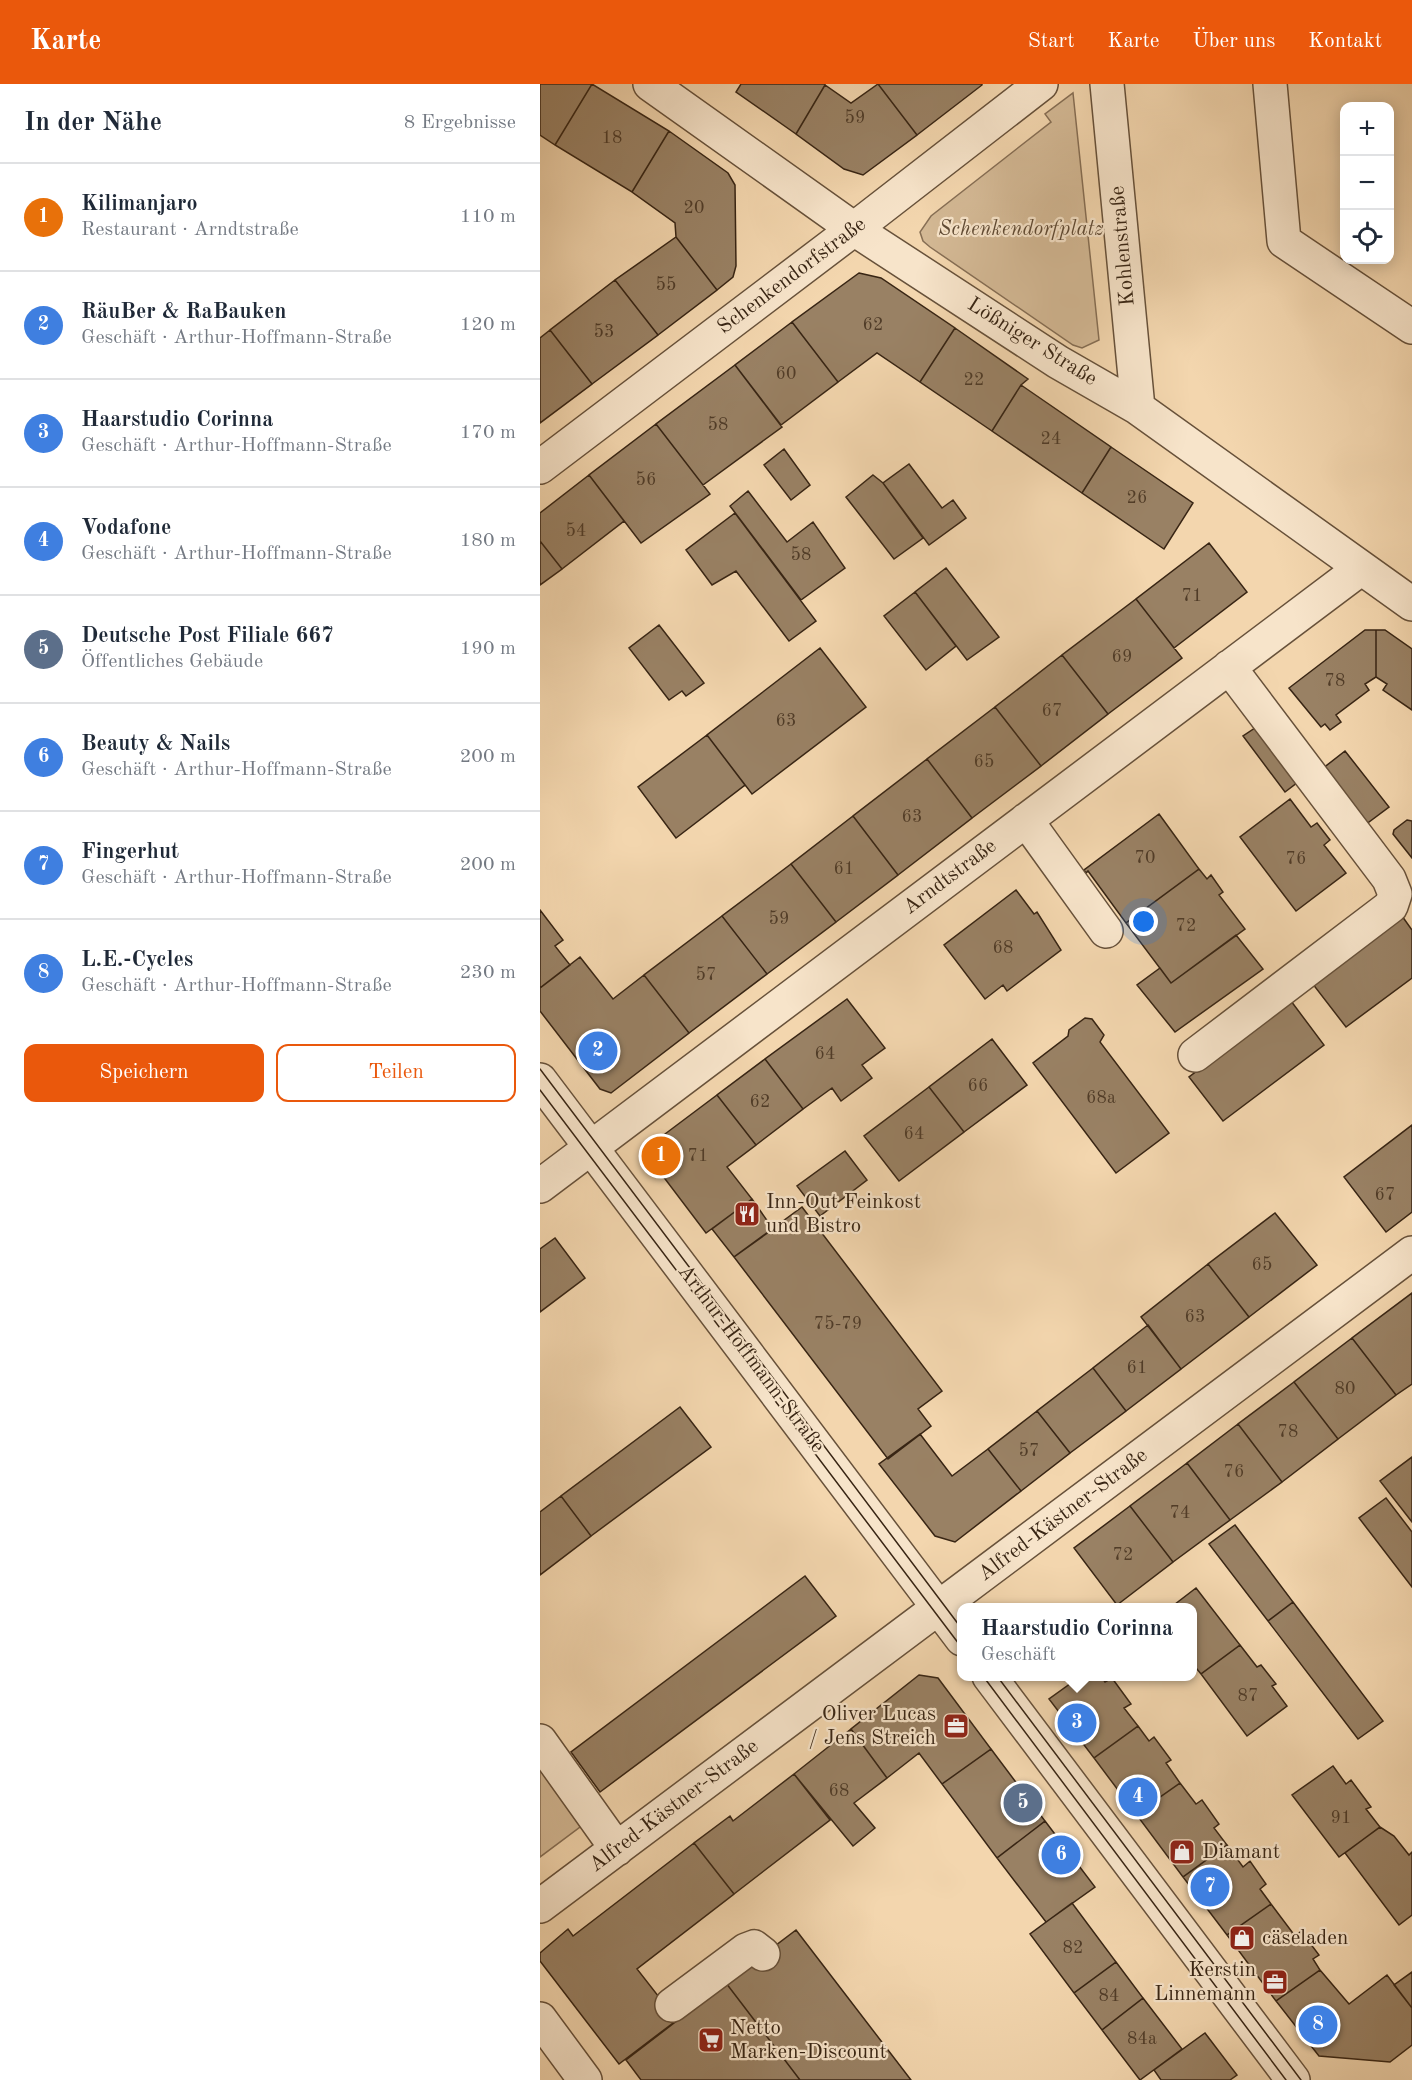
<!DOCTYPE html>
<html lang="de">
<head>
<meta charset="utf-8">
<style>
	:root { --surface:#fff; --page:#f2f2f3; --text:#1f2937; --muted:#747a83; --line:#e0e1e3; --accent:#ea580c }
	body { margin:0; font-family:"Old Standard TT",serif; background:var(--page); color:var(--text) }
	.controls { position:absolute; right:18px; top:18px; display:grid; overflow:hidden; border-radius:12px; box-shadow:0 3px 15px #0003 }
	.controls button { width:54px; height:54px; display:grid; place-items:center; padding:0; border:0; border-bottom:2px solid var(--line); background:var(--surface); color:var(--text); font:30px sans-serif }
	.you { position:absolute; left:604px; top:838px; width:21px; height:21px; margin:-15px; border:4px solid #fff; border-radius:50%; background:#1a73e8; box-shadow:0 0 0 9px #1a73e833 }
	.badge { display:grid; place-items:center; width:39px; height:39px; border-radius:50%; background:var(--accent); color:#fff; font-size:20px; font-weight:700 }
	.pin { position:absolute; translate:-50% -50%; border:3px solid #fff; box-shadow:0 2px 6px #0006 }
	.popup { position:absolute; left:417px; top:1519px; width:240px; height:78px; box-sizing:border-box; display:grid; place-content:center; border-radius:12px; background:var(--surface); filter:drop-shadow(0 2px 4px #0005); font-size:20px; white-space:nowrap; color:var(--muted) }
	.popup b { font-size:22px; color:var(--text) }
	.popup::after { content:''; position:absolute; left:50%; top:100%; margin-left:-12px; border:12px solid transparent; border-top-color:var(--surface) }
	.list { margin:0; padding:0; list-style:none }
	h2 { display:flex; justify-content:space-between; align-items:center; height:78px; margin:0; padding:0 24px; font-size:26px }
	h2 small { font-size:20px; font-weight:400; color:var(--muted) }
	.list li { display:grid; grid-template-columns:39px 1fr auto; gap:18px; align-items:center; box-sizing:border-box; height:108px; padding:0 24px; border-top:2px solid var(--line) }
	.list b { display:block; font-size:22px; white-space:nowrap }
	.list p { margin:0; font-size:20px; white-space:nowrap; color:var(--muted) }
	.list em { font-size:20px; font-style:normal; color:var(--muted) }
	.actions { display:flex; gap:12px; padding:18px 24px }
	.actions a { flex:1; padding:14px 0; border:2px solid var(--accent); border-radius:12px; text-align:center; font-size:21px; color:var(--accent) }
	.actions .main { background:var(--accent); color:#fff }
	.icon { flex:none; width:33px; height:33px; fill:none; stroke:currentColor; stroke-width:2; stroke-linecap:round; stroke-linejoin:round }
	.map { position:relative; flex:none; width:872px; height:1996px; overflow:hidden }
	header { display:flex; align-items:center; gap:36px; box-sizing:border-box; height:84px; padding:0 30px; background:var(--accent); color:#fff }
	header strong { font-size:28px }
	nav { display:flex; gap:33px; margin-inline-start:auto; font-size:21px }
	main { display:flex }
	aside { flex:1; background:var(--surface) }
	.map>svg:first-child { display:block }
</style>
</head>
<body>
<header>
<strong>Karte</strong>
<nav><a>Start</a><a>Karte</a><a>Über uns</a><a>Kontakt</a></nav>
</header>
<main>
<aside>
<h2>In der Nähe<small>8 Ergebnisse</small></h2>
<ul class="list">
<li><span class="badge" style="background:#e8710a">1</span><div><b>Kilimanjaro</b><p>Restaurant · Arndtstraße</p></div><em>110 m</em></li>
<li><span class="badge" style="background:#3f7fe0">2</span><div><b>RäuBer &amp; RaBauken</b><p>Geschäft · Arthur-Hoffmann-Straße</p></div><em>120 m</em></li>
<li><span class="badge" style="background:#3f7fe0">3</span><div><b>Haarstudio Corinna</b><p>Geschäft · Arthur-Hoffmann-Straße</p></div><em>170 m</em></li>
<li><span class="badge" style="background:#3f7fe0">4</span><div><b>Vodafone</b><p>Geschäft · Arthur-Hoffmann-Straße</p></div><em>180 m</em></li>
<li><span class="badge" style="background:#5c6f8a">5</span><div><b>Deutsche Post Filiale 667</b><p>Öffentliches Gebäude</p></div><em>190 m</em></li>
<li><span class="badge" style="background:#3f7fe0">6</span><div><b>Beauty &amp; Nails</b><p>Geschäft · Arthur-Hoffmann-Straße</p></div><em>200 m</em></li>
<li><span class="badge" style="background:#3f7fe0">7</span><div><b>Fingerhut</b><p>Geschäft · Arthur-Hoffmann-Straße</p></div><em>200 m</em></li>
<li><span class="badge" style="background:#3f7fe0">8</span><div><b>L.E.-Cycles</b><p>Geschäft · Arthur-Hoffmann-Straße</p></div><em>230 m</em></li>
</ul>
<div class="actions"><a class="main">Speichern</a><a>Teilen</a></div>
</aside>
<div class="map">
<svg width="872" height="1996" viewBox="0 0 872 1996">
	<rect width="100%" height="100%" fill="#f3d6ae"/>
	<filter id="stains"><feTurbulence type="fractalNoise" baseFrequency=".00333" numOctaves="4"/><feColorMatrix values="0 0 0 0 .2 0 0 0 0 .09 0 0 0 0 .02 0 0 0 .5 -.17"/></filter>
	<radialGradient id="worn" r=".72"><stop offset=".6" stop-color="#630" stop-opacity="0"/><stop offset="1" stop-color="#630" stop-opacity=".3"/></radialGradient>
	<!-- green -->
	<path fill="#d3b894" stroke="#866e54" stroke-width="1.5" d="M 533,9 L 559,256 L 542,264 L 533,261 L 390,163 L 383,157 L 380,148 L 391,132 L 511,38 L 505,30 Z
		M 0,1673 L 48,1737 L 0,1773 Z"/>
	<!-- building -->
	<path fill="#998164" stroke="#382514" stroke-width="1.5" d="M 0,0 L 52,0 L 15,61 L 0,51 Z
		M 52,0 L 129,47 L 92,108 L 15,61 Z
		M 201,0 L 285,0 L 285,1 L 256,50 L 196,8 Z
		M 338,0 L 377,51 L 323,91 L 304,85 L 256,50 L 285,1 L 311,19 Z
		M 338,0 L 442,0 L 442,1 L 377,51 Z
		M 129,47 L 188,89 L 195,101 L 196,182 L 193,193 L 177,206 L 136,153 L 135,139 L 92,108 Z
		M 136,153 L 177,206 L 118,251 L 75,196 Z
		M 319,189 L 341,194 L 415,244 L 380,298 L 337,269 L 298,298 L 252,238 Z
		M 75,196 L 118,251 L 52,300 L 10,246 Z
		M 252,238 L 298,298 L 241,341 L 195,281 Z
		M 415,244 L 488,295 L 481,301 L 452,347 L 380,298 Z
		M 10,246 L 52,300 L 0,339 L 0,254 Z
		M 195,281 L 242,343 L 163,401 L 116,340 Z
		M 481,301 L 571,363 L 542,409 L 452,347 Z
		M 116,340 L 170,410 L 101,459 L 49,391 Z
		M 571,363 L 653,419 L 624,465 L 542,409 Z
		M 244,365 L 270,401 L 251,416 L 224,381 Z
		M 369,380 L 402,424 L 413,416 L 426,434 L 389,461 L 343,399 Z
		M 49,391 L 84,437 L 22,485 L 0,457 L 0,429 Z
		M 333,391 L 343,399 L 383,454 L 354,475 L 306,413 Z
		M 208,407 L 247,458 L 273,438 L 305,484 L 261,516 L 190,422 Z
		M 195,429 L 276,537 L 249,557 L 196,487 L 172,501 L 146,466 Z
		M 0,457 L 22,485 L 0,501 Z
		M 669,459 L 707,508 L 634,564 L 596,515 Z
		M 406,484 L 459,553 L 427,576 L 375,508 Z
		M 375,508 L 416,562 L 386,586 L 344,532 Z
		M 596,515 L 642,574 L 568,630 L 522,571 Z
		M 119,541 L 164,599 L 146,612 L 142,607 L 129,616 L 89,564 Z
		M 825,546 L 836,546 L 836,593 L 825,600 L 829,606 L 796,631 L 801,638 L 790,646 L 785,640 L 781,643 L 749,604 Z
		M 836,546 L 845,546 L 872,565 L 872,626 L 843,606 L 847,600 L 836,593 Z
		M 280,564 L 326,623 L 212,710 L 167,651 Z
		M 522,571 L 568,630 L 501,682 L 455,623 Z
		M 455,623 L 501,682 L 432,734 L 387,675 Z
		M 721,640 L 762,695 L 745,708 L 703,652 Z
		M 167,651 L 205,701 L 136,754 L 98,703 Z
		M 805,667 L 849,723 L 825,741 L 782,685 Z
		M 387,675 L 432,734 L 358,791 L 313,732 Z
		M 750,715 L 771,743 L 777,739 L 790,756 L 784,761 L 806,789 L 756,827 L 700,753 Z
		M 619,730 L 659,785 L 586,839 L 548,787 L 546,789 L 544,786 Z
		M 313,732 L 358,791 L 296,838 L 251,780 Z
		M 867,736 L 872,737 L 872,774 L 853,750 L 854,746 Z
		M 251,780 L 296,838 L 227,890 L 182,832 Z
		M 659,785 L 667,795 L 671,791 L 683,808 L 679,811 L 705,845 L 631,899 L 586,839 Z
		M 476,806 L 494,830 L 497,828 L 521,866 L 467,907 L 463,901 L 445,915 L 404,861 Z
		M 0,826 L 23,856 L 15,862 L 30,881 L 0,904 Z
		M 182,832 L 227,890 L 149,949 L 104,891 Z
		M 862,832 L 872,846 L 872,894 L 806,943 L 772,899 Z
		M 696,851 L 723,885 L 635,948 L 597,901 L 620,884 L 631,899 Z
		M 40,873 L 73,915 L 104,891 L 149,949 L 71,1009 L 60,1005 L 0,927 L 0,904 Z
		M 307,915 L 345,964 L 322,981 L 332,994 L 301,1017 L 292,1004 L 263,1025 L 225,975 Z
		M 751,917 L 784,961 L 683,1037 L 649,993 Z
		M 545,934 L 552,935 L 564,951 L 560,958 L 629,1049 L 576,1089 L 493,979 L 528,952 L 529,946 Z
		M 452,955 L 487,1001 L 424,1048 L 389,1003 Z
		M 225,975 L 263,1025 L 216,1061 L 177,1011 Z
		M 389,1003 L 424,1048 L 359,1097 L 324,1052 Z
		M 177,1011 L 216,1061 L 187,1083 L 212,1115 L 166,1149 L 116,1083 L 113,1059 Z
		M 872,1041 L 872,1128 L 846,1148 L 804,1093 Z
		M 305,1067 L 327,1096 L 280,1132 L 257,1102 Z
		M 212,1115 L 233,1145 L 194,1173 L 172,1145 Z
		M 262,1123 L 402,1307 L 378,1325 L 391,1342 L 348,1375 L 194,1173 Z
		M 735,1129 L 777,1181 L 709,1233 L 668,1180 Z
		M 15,1154 L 45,1194 L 0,1228 L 0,1165 Z
		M 668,1180 L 709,1233 L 641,1285 L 601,1233 Z
		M 872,1209 L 872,1300 L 856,1311 L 812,1254 Z
		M 608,1241 L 641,1285 L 586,1327 L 553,1284 Z
		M 812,1254 L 856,1311 L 798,1355 L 754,1298 Z
		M 553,1284 L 586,1327 L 530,1369 L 497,1327 Z
		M 754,1298 L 798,1355 L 742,1398 L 698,1340 Z
		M 140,1323 L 171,1363 L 51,1452 L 21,1412 Z
		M 497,1327 L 530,1369 L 481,1407 L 448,1365 Z
		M 698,1340 L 742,1398 L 690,1436 L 647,1379 Z
		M 380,1350 L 412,1392 L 448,1365 L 481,1407 L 415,1458 L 395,1452 L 339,1380 Z
		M 872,1373 L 872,1438 L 840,1397 Z
		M 647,1379 L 690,1436 L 633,1478 L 590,1422 Z
		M 21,1412 L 51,1452 L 0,1491 L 0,1428 Z
		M 846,1414 L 872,1448 L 872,1503 L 819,1434 Z
		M 590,1422 L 633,1478 L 577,1521 L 534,1464 Z
		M 695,1441 L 753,1518 L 728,1537 L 669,1460 Z
		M 265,1492 L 296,1532 L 60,1708 L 31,1668 Z
		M 656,1504 L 700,1561 L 661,1590 L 652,1579 L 652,1524 L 630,1524 Z
		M 753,1518 L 843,1637 L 818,1655 L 728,1537 Z
		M 700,1561 L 717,1583 L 721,1581 L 736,1600 L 732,1602 L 747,1622 L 707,1652 L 661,1590 Z
		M 379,1591 L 398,1594 L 451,1665 L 402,1700 L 379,1669 L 347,1694 L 311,1645 Z
		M 541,1592 L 561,1592 L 565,1598 L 572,1594 L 591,1620 L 584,1624 L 598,1642 L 554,1674 L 509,1615 Z
		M 598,1642 L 609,1657 L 614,1653 L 631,1676 L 626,1679 L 640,1699 L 596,1730 L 554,1674 Z
		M 311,1645 L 347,1694 L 314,1719 L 335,1744 L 313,1762 L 254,1690 Z
		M 451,1665 L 505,1737 L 457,1774 L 402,1700 Z
		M 793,1682 L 806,1700 L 811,1696 L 831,1723 L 826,1725 L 840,1743 L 799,1773 L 752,1711 Z
		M 254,1690 L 290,1736 L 194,1810 L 154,1759 L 190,1732 L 193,1737 Z
		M 640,1699 L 656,1720 L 662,1716 L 679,1740 L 674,1744 L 687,1761 L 643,1793 L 596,1730 Z
		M 505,1737 L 555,1803 L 506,1838 L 457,1774 Z
		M 840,1743 L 854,1752 L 869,1771 L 872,1768 L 872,1831 L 859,1841 L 805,1769 Z
		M 154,1759 L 194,1810 L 97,1885 L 137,1936 L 79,1980 L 0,1877 L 0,1869 L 28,1845 L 33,1852 Z
		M 687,1761 L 703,1783 L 710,1777 L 726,1800 L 720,1805 L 731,1820 L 687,1851 L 643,1793 Z
		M 532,1819 L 576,1878 L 534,1909 L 490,1850 Z
		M 731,1820 L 755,1852 L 761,1847 L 779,1871 L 773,1875 L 780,1886 L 736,1917 L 687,1851 Z
		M 256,1846 L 371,1996 L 260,1996 L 186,1899 Z
		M 576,1878 L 603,1914 L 562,1946 L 534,1909 Z
		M 780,1886 L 809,1920 L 847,1891 L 872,1924 L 872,1961 L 850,1978 L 779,1972 L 736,1917 Z
		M 872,1888 L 872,1924 L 854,1901 Z
		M 186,1899 L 260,1996 L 101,1996 L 86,1976 Z
		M 603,1914 L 642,1965 L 600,1996 L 562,1946 Z
		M 665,1949 L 697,1991 L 690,1996 L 621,1996 L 614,1986 Z"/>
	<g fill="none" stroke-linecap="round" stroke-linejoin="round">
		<!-- minor casing -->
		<g stroke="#67513a" stroke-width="36">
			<path id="minor" d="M 110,0 L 314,145 L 518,278 L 598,324 L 872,520
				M 567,0 L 598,324
				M 730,0 L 744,157 L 872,243
				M 0,383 L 314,145 L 501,0
				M 486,736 L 566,847
				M 655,971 L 851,822 L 855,810 L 849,795 L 689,583
				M 0,996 L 422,1555
				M 0,1102 L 820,485
				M 449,1592 L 753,1996
				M 0,1657 L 77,1765
				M 0,1822 L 872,1169
				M 132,1921 L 206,1866 L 214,1863 L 223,1870
				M 0,1935 L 45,1996"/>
		</g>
		<!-- minor -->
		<use href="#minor" stroke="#f7e4ca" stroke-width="33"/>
		<!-- tram -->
		<path stroke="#382514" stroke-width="1.5" d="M 0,985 L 422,1545
			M 0,1006 L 422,1564
			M 443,1592 L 746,1996
			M 457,1592 L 761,1996"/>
	</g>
	<!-- icons -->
	<defs>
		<g id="restaurant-square" transform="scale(1.35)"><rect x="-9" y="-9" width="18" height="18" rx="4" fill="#8f2418" stroke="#f7e4ca"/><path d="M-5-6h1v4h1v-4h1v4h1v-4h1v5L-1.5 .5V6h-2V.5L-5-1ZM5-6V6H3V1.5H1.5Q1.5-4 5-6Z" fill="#fff"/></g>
		<g id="office-square" transform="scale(1.35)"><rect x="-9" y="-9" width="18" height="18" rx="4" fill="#8f2418" stroke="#f7e4ca"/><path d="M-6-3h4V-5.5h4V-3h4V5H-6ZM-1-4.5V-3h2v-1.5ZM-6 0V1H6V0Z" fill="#fff"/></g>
		<g id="shop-square" transform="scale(1.35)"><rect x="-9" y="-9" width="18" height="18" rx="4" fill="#8f2418" stroke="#f7e4ca"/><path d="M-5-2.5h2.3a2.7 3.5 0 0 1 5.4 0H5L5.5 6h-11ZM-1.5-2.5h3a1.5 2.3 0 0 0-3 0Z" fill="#fff"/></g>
		<g id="supermarket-square" transform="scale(1.35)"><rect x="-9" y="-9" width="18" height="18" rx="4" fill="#8f2418" stroke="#f7e4ca"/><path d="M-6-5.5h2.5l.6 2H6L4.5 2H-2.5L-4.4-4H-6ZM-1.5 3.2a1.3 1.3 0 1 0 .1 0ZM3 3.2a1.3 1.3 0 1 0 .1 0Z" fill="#fff"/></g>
	</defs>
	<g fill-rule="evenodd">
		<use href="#restaurant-square" x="207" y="1130"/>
		<use href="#office-square" x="416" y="1642"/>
		<use href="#shop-square" x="642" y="1768"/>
		<use href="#shop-square" x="702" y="1854"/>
		<use href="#office-square" x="735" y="1898"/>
		<use href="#supermarket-square" x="171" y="1956"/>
	</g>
	<g text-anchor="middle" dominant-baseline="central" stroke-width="4.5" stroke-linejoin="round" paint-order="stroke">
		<!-- number labels -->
		<g font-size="18" fill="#503c28">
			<text x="315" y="34">59</text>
			<text x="72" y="54">18</text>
			<text x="154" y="124">20</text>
			<text x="126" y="201">55</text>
			<text x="333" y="241">62</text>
			<text x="64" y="248">53</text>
			<text x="246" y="290">60</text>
			<text x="434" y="296">22</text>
			<text x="178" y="341">58</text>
			<text x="511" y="355">24</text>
			<text x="106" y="396">56</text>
			<text x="597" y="414">26</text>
			<text x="36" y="447">54</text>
			<text x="261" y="471">58</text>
			<text x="652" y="512">71</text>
			<text x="582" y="573">69</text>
			<text x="795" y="597">78</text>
			<text x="512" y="627">67</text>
			<text x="246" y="637">63</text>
			<text x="444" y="678">65</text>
			<text x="372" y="733">63</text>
			<text x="605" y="774">70</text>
			<text x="756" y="775">76</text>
			<text x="304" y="785">61</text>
			<text x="239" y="835">59</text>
			<text x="646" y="842">72</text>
			<text x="463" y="864">68</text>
			<text x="166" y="891">57</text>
			<text x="285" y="970">64</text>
			<text x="438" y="1002">66</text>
			<text x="561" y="1014">68a</text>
			<text x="220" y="1018">62</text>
			<text x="374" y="1050">64</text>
			<text x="158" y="1072">71</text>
			<text x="845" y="1111">67</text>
			<text x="722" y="1181">65</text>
			<text x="655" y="1233">63</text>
			<text x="298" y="1240">75-79</text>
			<text x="597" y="1284">61</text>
			<text x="805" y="1305">80</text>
			<text x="748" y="1348">78</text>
			<text x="489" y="1367">57</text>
			<text x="694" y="1388">76</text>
			<text x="640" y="1429">74</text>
			<text x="583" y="1471">72</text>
			<text x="708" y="1612">87</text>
			<text x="299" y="1707">68</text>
			<text x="801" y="1734">91</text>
			<text x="533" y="1864">82</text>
			<text x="569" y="1912">84</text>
			<text x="602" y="1955">84a</text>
		</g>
		<!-- park labels -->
		<g font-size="21" font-style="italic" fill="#5f4a34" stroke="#f7e4ca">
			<text x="481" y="145">Schenkendorfplatz</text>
		</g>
		<!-- street labels -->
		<g font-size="21" fill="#382514" stroke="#f7e4ca">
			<text transform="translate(583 162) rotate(-95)">Kohlenstraße</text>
			<text transform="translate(252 192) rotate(-37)">Schenkendorfstraße</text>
			<text transform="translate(492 258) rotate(32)">Lößniger Straße</text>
			<text transform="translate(410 793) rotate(-37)">Arndtstraße</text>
			<text transform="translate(211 1275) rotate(53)">Arthur-Hoffmann-Straße</text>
			<text transform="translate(523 1431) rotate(-37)">Alfred-Kästner-Straße</text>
			<text transform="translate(134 1722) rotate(-37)">Alfred-Kästner-Straße</text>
		</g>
		<!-- poi labels -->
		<g font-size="21" fill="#382514" stroke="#f7e4ca" text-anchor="start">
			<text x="226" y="1118">Inn-Out Feinkost<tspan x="226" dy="24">und Bistro</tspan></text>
			<text x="396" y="1630" text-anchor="end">Oliver Lucas<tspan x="396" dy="24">/ Jens Streich</tspan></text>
			<text x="662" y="1768">Diamant</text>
			<text x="722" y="1854">cäseladen</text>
			<text x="716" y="1886" text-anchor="end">Kerstin<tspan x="716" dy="24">Linnemann</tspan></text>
			<text x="190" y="1944">Netto<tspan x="190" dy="24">Marken-Discount</tspan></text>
		</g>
	</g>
	<rect width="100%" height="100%" filter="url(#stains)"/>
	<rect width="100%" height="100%" fill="url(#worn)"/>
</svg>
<div class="controls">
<button>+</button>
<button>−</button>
<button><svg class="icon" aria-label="locate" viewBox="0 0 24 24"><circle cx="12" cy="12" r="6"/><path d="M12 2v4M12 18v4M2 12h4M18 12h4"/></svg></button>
</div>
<div class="you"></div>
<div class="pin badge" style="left:121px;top:1072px;background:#e8710a">1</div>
<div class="pin badge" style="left:58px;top:967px;background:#3f7fe0">2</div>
<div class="pin badge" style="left:537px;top:1639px;background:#3f7fe0">3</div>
<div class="popup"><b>Haarstudio Corinna</b>Geschäft</div>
<div class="pin badge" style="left:598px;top:1713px;background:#3f7fe0">4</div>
<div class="pin badge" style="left:483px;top:1719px;background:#5c6f8a">5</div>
<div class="pin badge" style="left:521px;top:1771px;background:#3f7fe0">6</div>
<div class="pin badge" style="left:670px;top:1803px;background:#3f7fe0">7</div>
<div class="pin badge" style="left:778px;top:1941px;background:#3f7fe0">8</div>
</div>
</main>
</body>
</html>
